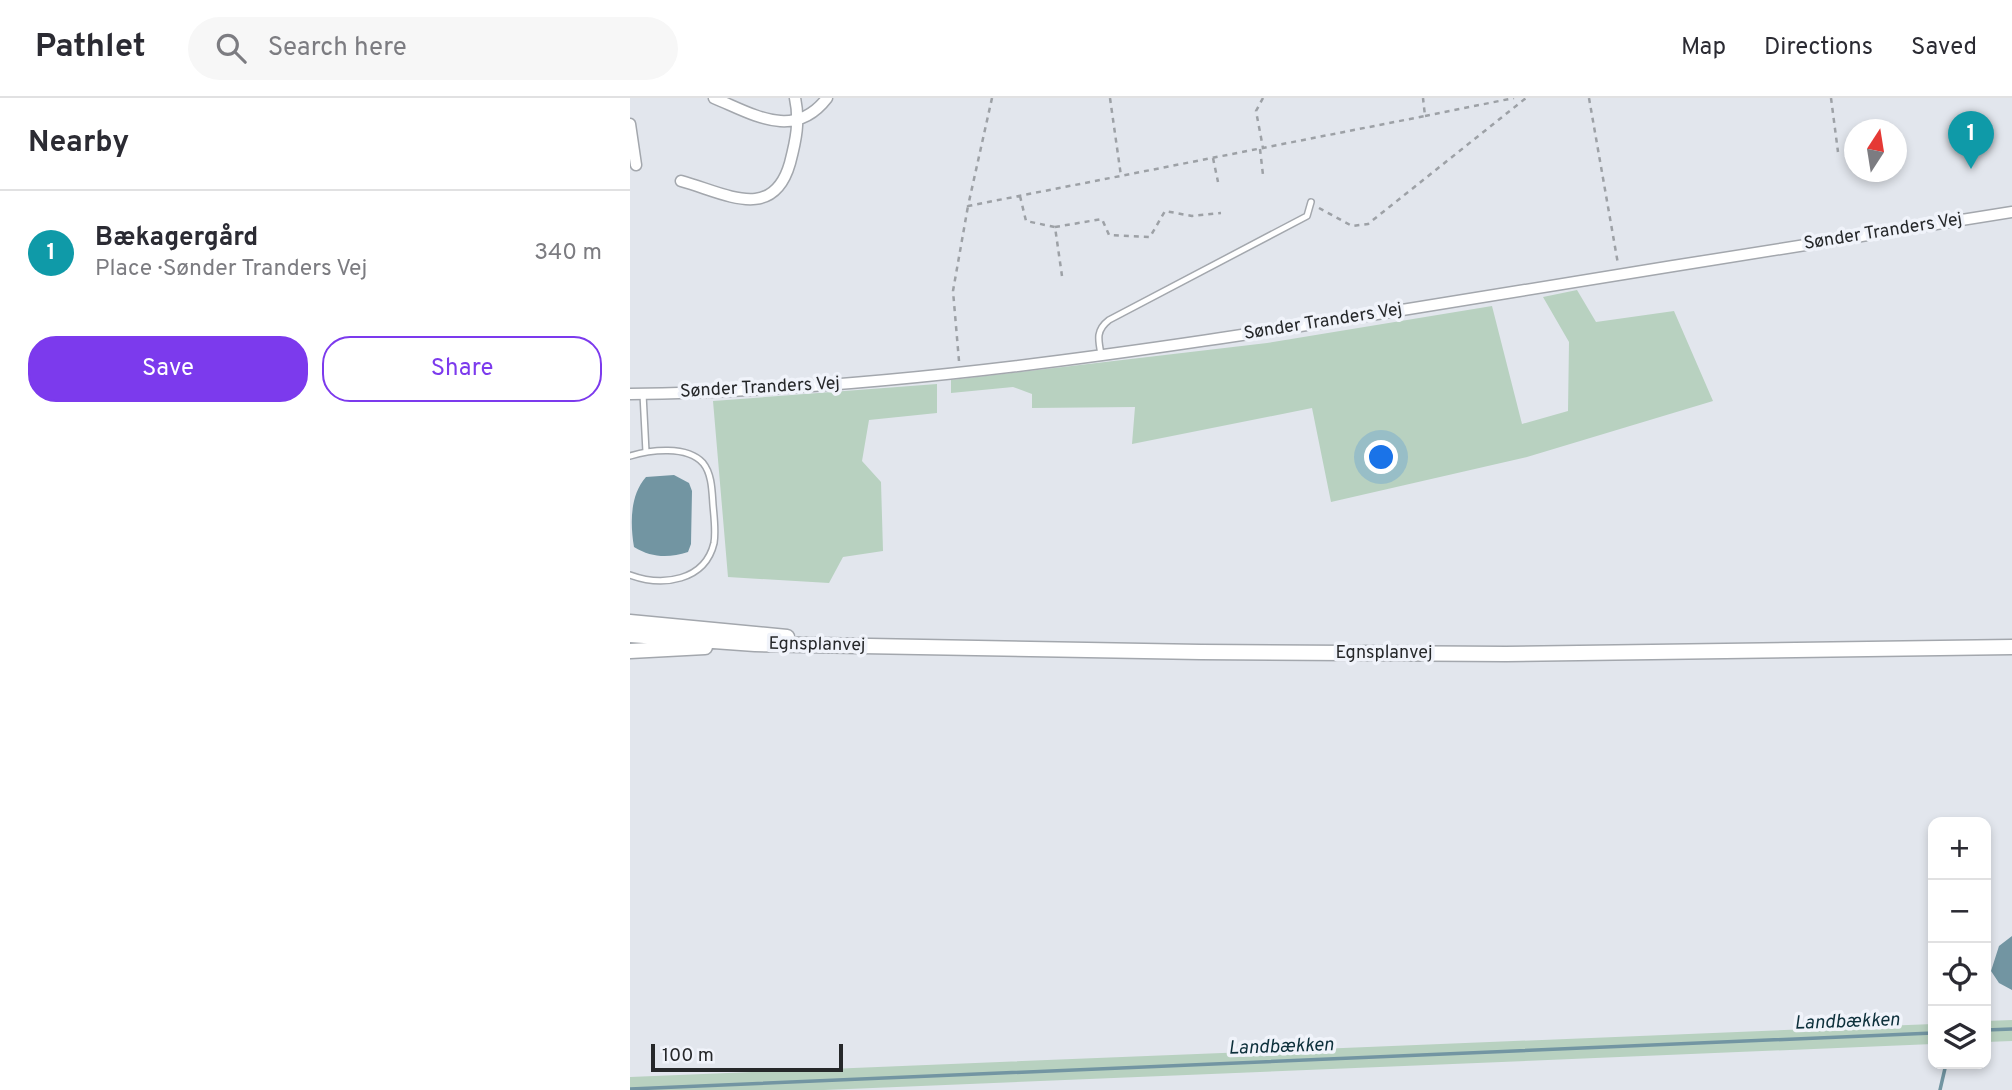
<!DOCTYPE html>
<html lang="en">
<head>
<meta charset="utf-8">
<style>
	:root { --surface:#fff; --page:#f7f7f7; --text:#2b2b33; --muted:#7c7c81; --line:#e1e1e2; --accent:#7c3aed }
	body { margin:0; font-family:Overpass,sans-serif; background:var(--page); color:var(--text) }
	.controls { position:absolute; right:21px; bottom:21px; display:grid; overflow:hidden; border-radius:14px; box-shadow:0 4px 10px #0003 }
	.controls button { width:63px; height:63px; display:grid; place-items:center; padding:0; border:0; border-bottom:2px solid var(--line); background:var(--surface); color:var(--text); font:35px sans-serif }
	.compass { position:absolute; left:1214px; top:21px; width:63px; height:63px; border-radius:50%; background:var(--surface); box-shadow:0 4px 10px #0003; rotate:12deg }
	.scale { position:absolute; left:21px; bottom:18px; width:192px; box-sizing:border-box; padding-left:7px; border:4px solid #26282a; border-top:0; font-size:19px; line-height:24px; white-space:nowrap; color:#26282a; -webkit-text-stroke:5px #f0f3fa; paint-order:stroke }
	.you { position:absolute; left:752px; top:360px; width:24px; height:24px; margin:-18px; border:5px solid #fff; border-radius:50%; background:#1a73e8; box-shadow:0 0 0 10px #1a73e833 }
	.badge { display:grid; place-items:center; width:46px; height:46px; border-radius:50%; background:var(--accent); color:#fff; font-size:23px; font-weight:700 }
	.pin { position:absolute; translate:-50% -58px; filter:drop-shadow(0 2px 4px #0008) }
	.pin::after { content:''; position:absolute; top:37px; width:24px; height:21px; background:inherit; clip-path:polygon(0 0,100% 0,50% 100%) }
	.list { margin:0; padding:0; list-style:none }
	h2 { display:flex; justify-content:space-between; align-items:center; height:91px; margin:0; padding:0 28px; font-size:30px }
	h2 small { font-size:23px; font-weight:400; color:var(--muted) }
	.list li { display:grid; grid-template-columns:46px 1fr auto; gap:21px; align-items:center; box-sizing:border-box; height:126px; padding:0 28px; border-top:2px solid var(--line) }
	.list b { display:block; font-size:26px; white-space:nowrap }
	.list p { margin:0; font-size:23px; white-space:nowrap; color:var(--muted) }
	.list em { font-size:23px; font-style:normal; color:var(--muted) }
	.actions { display:flex; gap:14px; padding:21px 28px }
	.actions a { flex:1; padding:16px 0; border:2px solid var(--accent); border-radius:28px; text-align:center; font-size:24px; color:var(--accent) }
	.actions .main { background:var(--accent); color:#fff }
	.icon { flex:none; width:38px; height:38px; fill:none; stroke:currentColor; stroke-width:2; stroke-linecap:round; stroke-linejoin:round }
	.map { position:relative; flex:none; width:1382px; height:992px; overflow:hidden }
	header { display:flex; align-items:center; gap:42px; box-sizing:border-box; height:98px; padding:0 35px; background:var(--surface); border-bottom:2px solid var(--line) }
	header strong { font-size:33px }
	nav { display:flex; gap:38px; margin-inline-start:auto; font-size:24px }
	.search { width:490px; height:63px; background:var(--page); display:flex; align-items:center; gap:18px; box-sizing:border-box; padding:0 24px; border-radius:38px; color:var(--muted); font-size:26px }
	main { display:flex }
	aside { flex:1; background:var(--surface) }
	.map>svg:first-child { display:block }
</style>
</head>
<body>
<header>
<strong>Pathlet</strong>
<div class="search"><svg class="icon" aria-label="search" viewBox="0 0 24 24"><circle cx="10" cy="10" r="6"/><path d="M15 15l6 6"/></svg>Search here</div>
<nav><a>Map</a><a>Directions</a><a>Saved</a></nav>
</header>
<main>
<aside>
<h2>Nearby<small></small></h2>
<ul class="list">
<li><span class="badge" style="background:#0f9aa8">1</span><div><b>Bækagergård</b><p>Place · Sønder Tranders Vej</p></div><em>340 m</em></li>
</ul>
<div class="actions"><a class="main">Save</a><a>Share</a></div>
</aside>
<div class="map">
<svg width="1382" height="992" viewBox="0 0 1382 992">
	<rect width="100%" height="100%" fill="#e2e6ed"/>
	<!-- green -->
	<path fill="#b8d1c0" d="M 947,192 L 966,224 L 1044,213 L 1083,303 L 897,359 L 701,404 L 682,310 L 502,346 L 505,309 L 402,310 L 402,296 L 383,289 L 321,295 L 321,282 L 637,245 L 862,208 L 892,326 L 938,313 L 939,244 L 913,199 Z
		M 307,286 L 307,315 L 239,322 L 232,363 L 251,384 L 253,453 L 213,459 L 199,485 L 98,479 L 83,303 Z
		M 1382,922 L 1382,943 L 1356,944 L 1356,923 Z
		M 1303,926 L 1303,946 L 194,992 L 0,992 L 0,979 Z"/>
	<!-- water -->
	<path fill="#7295a2" d="M 44,377 L 59,385 L 62,393 L 61,446 L 58,454 C 39,460 22,460 4,449 C 0,425 0,397 16,379 Z
		M 1382,838 L 1382,892 L 1369,885 L 1361,873 L 1369,848 Z"/>
	<g fill="none" stroke-linecap="round" stroke-linejoin="round">
		<!-- stream -->
		<path stroke="#7295a2" stroke-width="3.5" d="M 1356,932 L 1382,931
			M 0,991 L 1303,935
			M 1310,992 L 1316,966"/>
		<!-- service casing -->
		<g stroke="#a3a7ad" stroke-width="8">
			<path id="service" d="M 471,256 C 468,241 466,232 479,222 L 677,118 L 681,104
				M 13,296 L 16,354
				M 0,358 C 20,352 57,347 73,365 C 82,376 82,393 83,407 C 84,419 86,433 84,445 C 75,483 33,489 0,477"/>
		</g>
		<!-- minor casing -->
		<g stroke="#a3a7ad" stroke-width="13">
			<path id="minor" d="M 84,0 C 123,16 164,43 197,0
				M 0,26 L 6,67
				M 51,83 C 95,95 143,125 160,65 C 166,42 170,23 165,0
				M 0,296 C 257,293 513,253 766,213 C 971,179 1177,147 1382,114"/>
		</g>
		<!-- secondary casing -->
		<g stroke="#a3a7ad" stroke-width="17">
			<path id="secondary" d="M 0,524 L 157,539
				M 0,537 L 125,546 L 571,554 L 876,556 L 1382,549
				M 0,553 L 75,549"/>
		</g>
		<!-- path -->
		<path stroke="#9da1a6" stroke-width="2.5" stroke-dasharray="5 5" stroke-linecap="butt" d="M 362,0 L 338,108 L 795,18 L 793,0
			M 480,0 L 491,78
			M 633,0 L 626,13 L 633,50
			M 959,0 L 988,166
			M 1201,0 L 1208,54
			M 795,18 L 884,0
			M 630,51 L 633,77
			M 583,60 L 588,84
			M 390,98 L 396,123 L 425,129 L 432,178
			M 689,110 L 722,128 L 738,126 L 896,0
			M 425,129 L 472,121 L 479,137 L 520,139 L 535,113 L 562,118 L 591,115
			M 329,263 L 323,193 L 338,108"/>
		<!-- service -->
		<use href="#service" stroke="#fff" stroke-width="5"/>
		<!-- minor -->
		<use href="#minor" stroke="#fff" stroke-width="10"/>
		<!-- secondary -->
		<use href="#secondary" stroke="#fff" stroke-width="14"/>
	</g>
	<g text-anchor="middle" dominant-baseline="central" stroke-width="7" stroke-linejoin="round" paint-order="stroke">
		<!-- street labels -->
		<g font-size="18" fill="#26282a" stroke="#f0f3fa">
			<text transform="translate(1253 134) rotate(-9)">Sønder Tranders Vej</text>
			<text transform="translate(693 224) rotate(-9)">Sønder Tranders Vej</text>
			<text transform="translate(130 290) rotate(-3)">Sønder Tranders Vej</text>
			<text transform="translate(187 547) rotate(1)">Egnsplanvej</text>
			<text x="754" y="555">Egnsplanvej</text>
		</g>
		<!-- water labels -->
		<g font-size="19" font-style="italic" fill="#0d303b" stroke="#f0f3fa">
			<text transform="translate(1217 924) rotate(-2)">Landbækken</text>
			<text transform="translate(651 949) rotate(-2)">Landbækken</text>
		</g>
	</g>
</svg>
<div class="controls">
<button>+</button>
<button>−</button>
<button><svg class="icon" aria-label="locate" viewBox="0 0 24 24"><circle cx="12" cy="12" r="6"/><path d="M12 2v4M12 18v4M2 12h4M18 12h4"/></svg></button>
<button><svg class="icon" aria-label="layers" viewBox="0 0 24 24"><path d="M12 4l9 5-9 5-9-5zM3 14l9 5 9-5"/></svg></button>
</div>
<svg class="compass" viewBox="-18 -18 36 36"><path d="M0-13l5 13h-10z" fill="#e53935"/><path d="M0 13l5-13h-10z" fill="#7c7c81"/></svg>
<div class="scale">100 m</div>
<div class="you"></div>
<div class="pin badge" style="left:1341px;top:71px;background:#0f9aa8">1</div>
</div>
</main>
</body>
</html>
